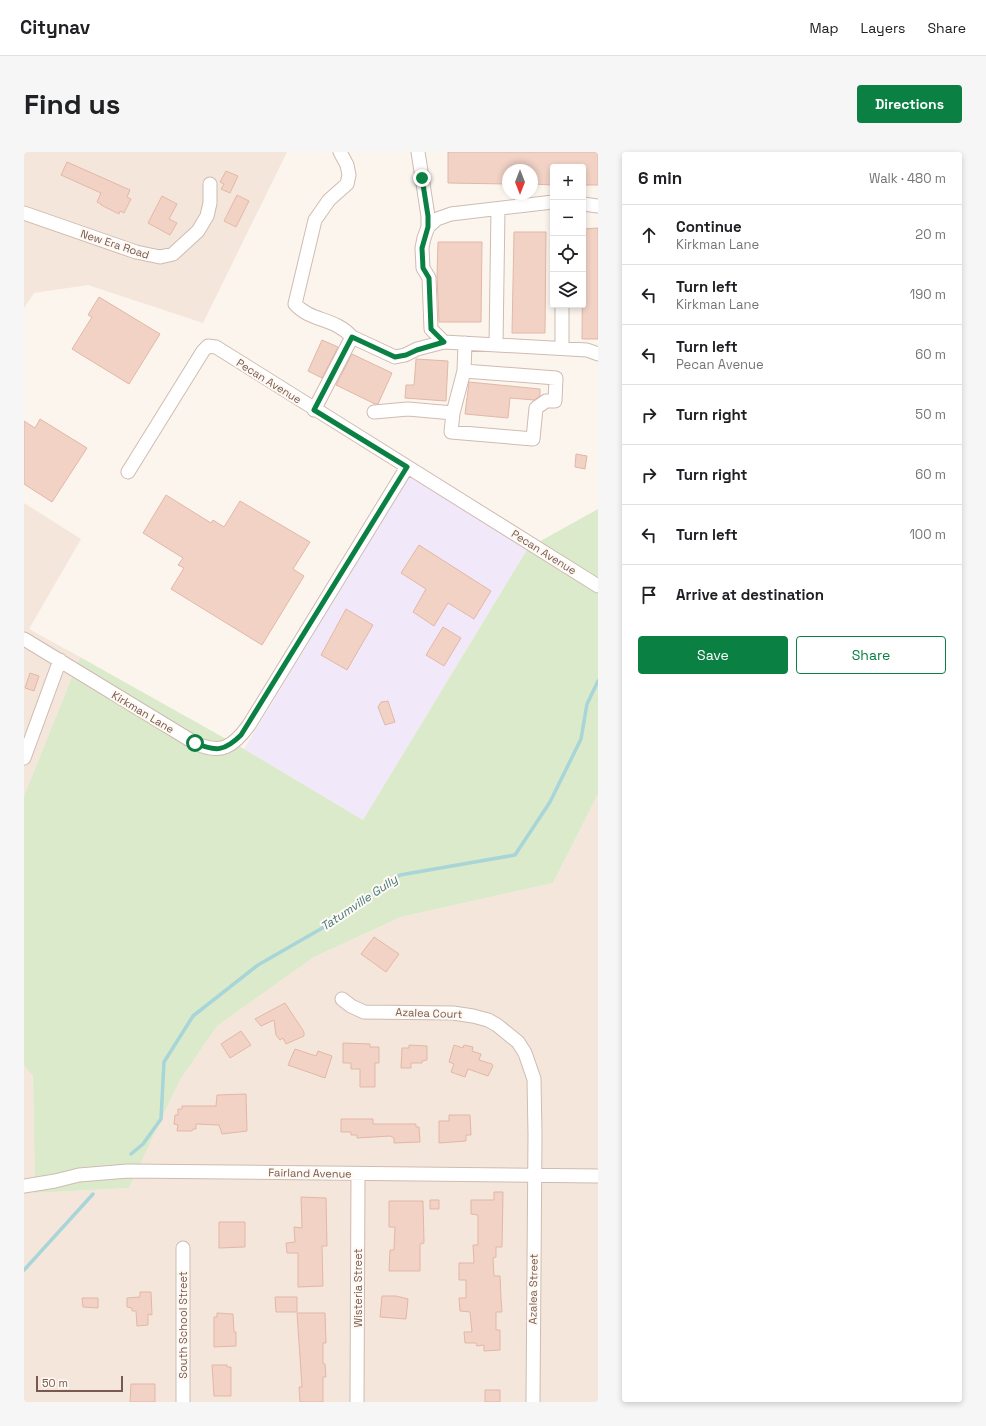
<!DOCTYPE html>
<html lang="en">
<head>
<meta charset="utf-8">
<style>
	:root { --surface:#fff; --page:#f6f6f6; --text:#202124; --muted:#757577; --line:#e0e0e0; --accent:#0b8043 }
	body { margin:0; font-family:"Space Grotesk",sans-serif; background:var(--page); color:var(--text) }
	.controls { position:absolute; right:12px; top:12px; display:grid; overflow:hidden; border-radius:4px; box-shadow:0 2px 6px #0003 }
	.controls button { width:36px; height:36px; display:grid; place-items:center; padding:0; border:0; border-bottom:1px solid var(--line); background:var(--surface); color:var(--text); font:20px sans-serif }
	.compass { position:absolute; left:478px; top:12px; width:36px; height:36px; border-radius:50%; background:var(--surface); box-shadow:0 2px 6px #0003; rotate:180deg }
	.scale { position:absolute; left:12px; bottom:10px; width:87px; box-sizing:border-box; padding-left:4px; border:2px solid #78594f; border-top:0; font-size:11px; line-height:14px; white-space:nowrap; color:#78594f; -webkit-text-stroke:3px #fef9f3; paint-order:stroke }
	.stop { position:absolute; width:12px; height:12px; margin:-9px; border:3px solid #0b8043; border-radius:50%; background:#fff }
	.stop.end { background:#0b8043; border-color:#fff; box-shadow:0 1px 4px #0008 }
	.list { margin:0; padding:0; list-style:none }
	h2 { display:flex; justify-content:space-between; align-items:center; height:52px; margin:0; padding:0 16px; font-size:17px }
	h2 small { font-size:13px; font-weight:400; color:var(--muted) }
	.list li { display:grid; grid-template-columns:26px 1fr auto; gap:12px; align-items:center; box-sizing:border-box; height:60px; padding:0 16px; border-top:1px solid var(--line) }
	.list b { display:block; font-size:15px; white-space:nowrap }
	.list p { margin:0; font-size:13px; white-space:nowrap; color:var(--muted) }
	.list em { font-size:13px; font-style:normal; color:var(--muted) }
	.actions { display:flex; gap:8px; padding:12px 16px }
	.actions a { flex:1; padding:9px 0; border:1px solid var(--accent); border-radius:4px; text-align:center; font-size:14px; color:var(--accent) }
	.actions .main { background:var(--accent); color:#fff }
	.icon { flex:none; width:22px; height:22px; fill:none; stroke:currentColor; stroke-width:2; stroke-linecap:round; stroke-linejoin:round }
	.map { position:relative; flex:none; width:574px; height:1250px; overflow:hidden; border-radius:4px }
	header { display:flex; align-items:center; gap:24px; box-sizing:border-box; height:56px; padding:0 20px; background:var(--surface); border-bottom:1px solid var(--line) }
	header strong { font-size:19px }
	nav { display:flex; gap:22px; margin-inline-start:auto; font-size:14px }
	.intro { display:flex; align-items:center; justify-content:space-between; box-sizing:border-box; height:96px; padding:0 24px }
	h1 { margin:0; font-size:28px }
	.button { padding:10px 18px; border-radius:4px; background:var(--accent); color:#fff; font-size:14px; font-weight:700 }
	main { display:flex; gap:24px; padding:0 24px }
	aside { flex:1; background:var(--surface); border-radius:4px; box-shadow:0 2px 6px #0003 }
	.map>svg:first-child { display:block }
</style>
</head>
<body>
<header>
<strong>Citynav</strong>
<nav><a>Map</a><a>Layers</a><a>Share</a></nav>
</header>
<div class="intro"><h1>Find us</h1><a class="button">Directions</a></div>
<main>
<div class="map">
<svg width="574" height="1250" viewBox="0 0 574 1250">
	<rect width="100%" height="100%" fill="#fcf5ed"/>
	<!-- residential -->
	<path fill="#f4e6db" d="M 0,0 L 263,0 L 179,171 L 64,133 L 10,141 L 0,156 Z
		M 0,351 L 57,387 L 5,477 L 56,505 L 0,644 Z
		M 574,642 L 574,1250 L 0,1250 L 0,914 L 9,924 L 11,1041 L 105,1036 L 156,928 L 193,874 L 290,805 L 377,765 L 529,731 Z"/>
	<!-- education -->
	<path fill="#f1e9f9" d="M 385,324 L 504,396 L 339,668 L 220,597 Z"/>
	<!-- green -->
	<path fill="#dbeacb" d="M 574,357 L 574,642 L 529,731 L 377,765 L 290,805 L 193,874 L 156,928 L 105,1036 L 11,1041 L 9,924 L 0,914 L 0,644 L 56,505 L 220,597 L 339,668 L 504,396 Z"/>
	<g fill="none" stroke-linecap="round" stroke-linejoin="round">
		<!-- stream -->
		<path stroke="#a7d5d8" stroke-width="3.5" d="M 107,1002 L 119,992 L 137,967 L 140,910 L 169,864 L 234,813 L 314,767 L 376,723 L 491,703 L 526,650 L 557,587 L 563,552 L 574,529
			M 0,1118 L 69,1042"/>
	</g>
	<!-- building -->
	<path fill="#f1d2c5" stroke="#e3b7a6" d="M 424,0 L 574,0 L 574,33 L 559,33 L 559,15 L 529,15 L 529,33 L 508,32 L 508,18 L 484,18 L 484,32 L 424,31 Z
		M 43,10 L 106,38 L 103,45 L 107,47 L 100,61 L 96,59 L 95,62 L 77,53 L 77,52 L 73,50 L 77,41 L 37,23 Z
		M 202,19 L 214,24 L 206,41 L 197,37 L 200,32 L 196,30 Z
		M 213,43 L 225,49 L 212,75 L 200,69 Z
		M 138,44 L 153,52 L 145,67 L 153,71 L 146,83 L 124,71 Z
		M 574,76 L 574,187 L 558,187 L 559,77 Z
		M 490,80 L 522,80 L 521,181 L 488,181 Z
		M 414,90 L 458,90 L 457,170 L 415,170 L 413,124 Z
		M 75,145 L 136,182 L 105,232 L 48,197 L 68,165 L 64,163 Z
		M 298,188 L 314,195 L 298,226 L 284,219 Z
		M 328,202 L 368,221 L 354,252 L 351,252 L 312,233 Z
		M 392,207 L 424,209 L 422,249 L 381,246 L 382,233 L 390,233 Z
		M 445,230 L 516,237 L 516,244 L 510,248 L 486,246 L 484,266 L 441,262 Z
		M 16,267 L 63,296 L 28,350 L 0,332 L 0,269 L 11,276 Z
		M 552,302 L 563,304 L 561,317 L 551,315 Z
		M 142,343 L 187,371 L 189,368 L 200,375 L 216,349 L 286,390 L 269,417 L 280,424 L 238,493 L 147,437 L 160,416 L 154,413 L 159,406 L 119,381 Z
		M 395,393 L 467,439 L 450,467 L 424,451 L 410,474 L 389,460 L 402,437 L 377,421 Z
		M 322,457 L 349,473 L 323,518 L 297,503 Z
		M 419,475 L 437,486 L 420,514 L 402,503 Z
		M 6,521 L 15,524 L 10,539 L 1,536 Z
		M 364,549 L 371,570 L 361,573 L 354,555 L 357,550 Z
		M 350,785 L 375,802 L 362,820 L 337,802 Z
		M 261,851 L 280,880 L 280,884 L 262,892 L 259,886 L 256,888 L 252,883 L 250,868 L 237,874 L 231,867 Z
		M 217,879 L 227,893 L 206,906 L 197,892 Z
		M 319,891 L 346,892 L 346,895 L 355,895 L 355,911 L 351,911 L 351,935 L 336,935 L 336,917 L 327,917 L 327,911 L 319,911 Z
		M 385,893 L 403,894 L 403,908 L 398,909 L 398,911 L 387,911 L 387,916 L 377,916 L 378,896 L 385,896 Z
		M 430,893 L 439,896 L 440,893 L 449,895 L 448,899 L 457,902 L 455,908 L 468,912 L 469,914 L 464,924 L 444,917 L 441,925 L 427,920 L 430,912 L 425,910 Z
		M 271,897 L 292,904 L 294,899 L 308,904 L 301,926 L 264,913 Z
		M 222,942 L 223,979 L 198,982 L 195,973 L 172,972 L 172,977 L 169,977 L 168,979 L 153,979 L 154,973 L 150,972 L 151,963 L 154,963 L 154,957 L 158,957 L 158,954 L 192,954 L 193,943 Z
		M 425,963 L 446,963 L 447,983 L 442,983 L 442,989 L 415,991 L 415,969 L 425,969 Z
		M 317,967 L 349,967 L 349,972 L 392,972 L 392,975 L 395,975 L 396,990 L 370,991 L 370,986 L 366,984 L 333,986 L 333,983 L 327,983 L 327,980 L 317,980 Z
		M 470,1040 L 479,1040 L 478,1095 L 472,1095 L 472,1105 L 469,1106 L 470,1124 L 476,1124 L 477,1146 L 478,1160 L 472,1160 L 472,1178 L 476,1178 L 476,1198 L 460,1199 L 460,1193 L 453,1194 L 452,1191 L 441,1191 L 440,1180 L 448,1180 L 446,1160 L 436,1159 L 435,1146 L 442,1146 L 442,1128 L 435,1128 L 435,1111 L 450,1111 L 449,1093 L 454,1093 L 454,1063 L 447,1062 L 447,1048 L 470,1048 Z
		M 277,1045 L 302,1046 L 303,1094 L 298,1094 L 299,1134 L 274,1135 L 274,1101 L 263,1101 L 262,1091 L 271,1090 L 270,1075 L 278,1076 Z
		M 406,1048 L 415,1048 L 415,1057 L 406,1057 Z
		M 365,1049 L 399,1049 L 400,1091 L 396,1092 L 396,1119 L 365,1119 L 366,1098 L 370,1098 L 371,1075 L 365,1075 Z
		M 195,1070 L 221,1070 L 221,1095 L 195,1096 Z
		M 116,1140 L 127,1140 L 128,1163 L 124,1162 L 124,1173 L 113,1174 L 112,1159 L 108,1159 L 108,1156 L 103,1155 L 103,1146 L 116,1145 Z
		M 358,1144 L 372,1144 L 384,1147 L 382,1167 L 356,1165 Z
		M 251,1145 L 273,1145 L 273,1160 L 252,1160 Z
		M 58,1146 L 74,1146 L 74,1156 L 59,1155 Z
		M 193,1161 L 209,1162 L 210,1180 L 212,1180 L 212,1194 L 190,1195 L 190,1165 L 193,1165 Z
		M 273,1161 L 301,1161 L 302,1191 L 299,1191 L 299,1211 L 301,1212 L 302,1225 L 299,1225 L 299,1250 L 276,1250 L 275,1235 L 278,1235 Z
		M 188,1213 L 203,1213 L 203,1215 L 207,1215 L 207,1244 L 190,1244 Z
		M 107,1232 L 131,1232 L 131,1250 L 106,1250 Z
		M 461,1238 L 476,1238 L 476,1250 L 461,1250 Z"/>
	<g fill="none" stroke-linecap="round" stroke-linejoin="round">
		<!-- minor casing -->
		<g stroke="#cfbbb1" stroke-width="15">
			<path id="minor" d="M 316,0 L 323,13 L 325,23 L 323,32 L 305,48 L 291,68 L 271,152 C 287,170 310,165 328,185
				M 394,0 L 404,64 L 404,75
				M 529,50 L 427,62 L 413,67 L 404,75 L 400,86 L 398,96 L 399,116 L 405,126 L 407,177 L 420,190 L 563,198 L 574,202
				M 559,52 L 574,54
				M 0,61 L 112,100 L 136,105 L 149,102 L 174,79 L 183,64 L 186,51 L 186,32
				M 472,193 L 474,57
				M 538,196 L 538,153
				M 290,258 L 328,185 L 371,205 L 381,203 L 393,197 L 420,190
				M 350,260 L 384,257 L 429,261 L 427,280 L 509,287 L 512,256 L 522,249 L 531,249 L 532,226 L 440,219 L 441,191
				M 429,261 L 440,219
				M 104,320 L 179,199 L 184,194 L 192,195 L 574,434
				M 0,487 L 171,591 C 197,603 209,595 225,573 L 383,315
				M 0,606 L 36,508
				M 318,847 L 327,854 L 340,860 L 429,861 L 449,864 L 464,868 L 473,873 L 494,890 L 501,901 L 510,927 L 511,983 L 509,1250
				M 0,1034 L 31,1029 L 55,1023 L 104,1019 L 574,1024
				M 159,1096 L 159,1250
				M 333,1250 L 334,1022"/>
		</g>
		<!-- minor -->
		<use href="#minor" stroke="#fff" stroke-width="13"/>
	</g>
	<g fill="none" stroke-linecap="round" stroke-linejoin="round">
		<!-- route -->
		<path stroke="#0b8043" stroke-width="5" d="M 171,591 C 192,600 201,599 217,583 L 383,315 L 290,258 L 328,185 L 371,205 L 382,203 L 393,198 L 420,190 L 407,177 L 405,126 L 399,116 L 398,96 L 404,75 L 404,64 L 398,26"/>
	</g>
	<g text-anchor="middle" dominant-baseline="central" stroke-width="4" stroke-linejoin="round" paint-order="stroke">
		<!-- street labels -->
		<g font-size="11" fill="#78594f" stroke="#fef9f3">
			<text transform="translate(91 92) rotate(18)">New Era Road</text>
			<text transform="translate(245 229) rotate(32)">Pecan Avenue</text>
			<text transform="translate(520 400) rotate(32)">Pecan Avenue</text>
			<text transform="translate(119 560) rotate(31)">Kirkman Lane</text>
			<text transform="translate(405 861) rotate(2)">Azalea Court</text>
			<text transform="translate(286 1021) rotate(1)">Fairland Avenue</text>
			<text transform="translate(334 1136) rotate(-90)">Wisteria Street</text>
			<text transform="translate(509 1137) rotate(-89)">Azalea Street</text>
			<text transform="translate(159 1173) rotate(-90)">South School Street</text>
		</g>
		<!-- water labels -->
		<g font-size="12" font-style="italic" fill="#42787c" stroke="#fef9f3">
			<text transform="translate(335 751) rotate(-34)">Tatumville Gully</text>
		</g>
	</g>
</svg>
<div class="controls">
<button>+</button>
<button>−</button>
<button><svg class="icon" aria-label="locate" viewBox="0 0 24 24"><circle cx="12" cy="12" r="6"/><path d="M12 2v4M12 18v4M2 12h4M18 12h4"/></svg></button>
<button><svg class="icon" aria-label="layers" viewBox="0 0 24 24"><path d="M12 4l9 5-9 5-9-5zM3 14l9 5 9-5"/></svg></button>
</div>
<svg class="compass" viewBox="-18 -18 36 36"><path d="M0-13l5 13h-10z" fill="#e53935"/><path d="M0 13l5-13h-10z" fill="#757577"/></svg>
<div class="scale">50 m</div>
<div class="stop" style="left:171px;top:591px"></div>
<div class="stop end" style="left:398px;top:26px"></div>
</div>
<aside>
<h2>6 min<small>Walk · 480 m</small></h2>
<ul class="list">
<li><svg class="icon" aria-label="ahead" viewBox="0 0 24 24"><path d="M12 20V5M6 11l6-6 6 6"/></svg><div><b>Continue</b><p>Kirkman Lane</p></div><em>20 m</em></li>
<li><svg class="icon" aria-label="left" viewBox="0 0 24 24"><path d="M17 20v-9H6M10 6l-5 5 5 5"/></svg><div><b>Turn left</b><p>Kirkman Lane</p></div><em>190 m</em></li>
<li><svg class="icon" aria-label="left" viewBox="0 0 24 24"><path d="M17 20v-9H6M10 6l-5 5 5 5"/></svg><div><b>Turn left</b><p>Pecan Avenue</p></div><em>60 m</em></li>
<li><svg class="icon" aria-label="right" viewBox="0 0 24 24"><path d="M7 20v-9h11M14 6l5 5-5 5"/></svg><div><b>Turn right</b></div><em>50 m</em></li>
<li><svg class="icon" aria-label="right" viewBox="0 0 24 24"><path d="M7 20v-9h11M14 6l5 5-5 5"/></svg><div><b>Turn right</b></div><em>60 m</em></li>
<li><svg class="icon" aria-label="left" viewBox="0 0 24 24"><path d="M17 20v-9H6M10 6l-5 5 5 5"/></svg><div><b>Turn left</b></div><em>100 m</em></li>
<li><svg class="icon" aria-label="arrive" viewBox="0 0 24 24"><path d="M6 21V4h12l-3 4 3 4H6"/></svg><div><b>Arrive at destination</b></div></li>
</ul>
<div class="actions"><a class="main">Save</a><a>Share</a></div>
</aside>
</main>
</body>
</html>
